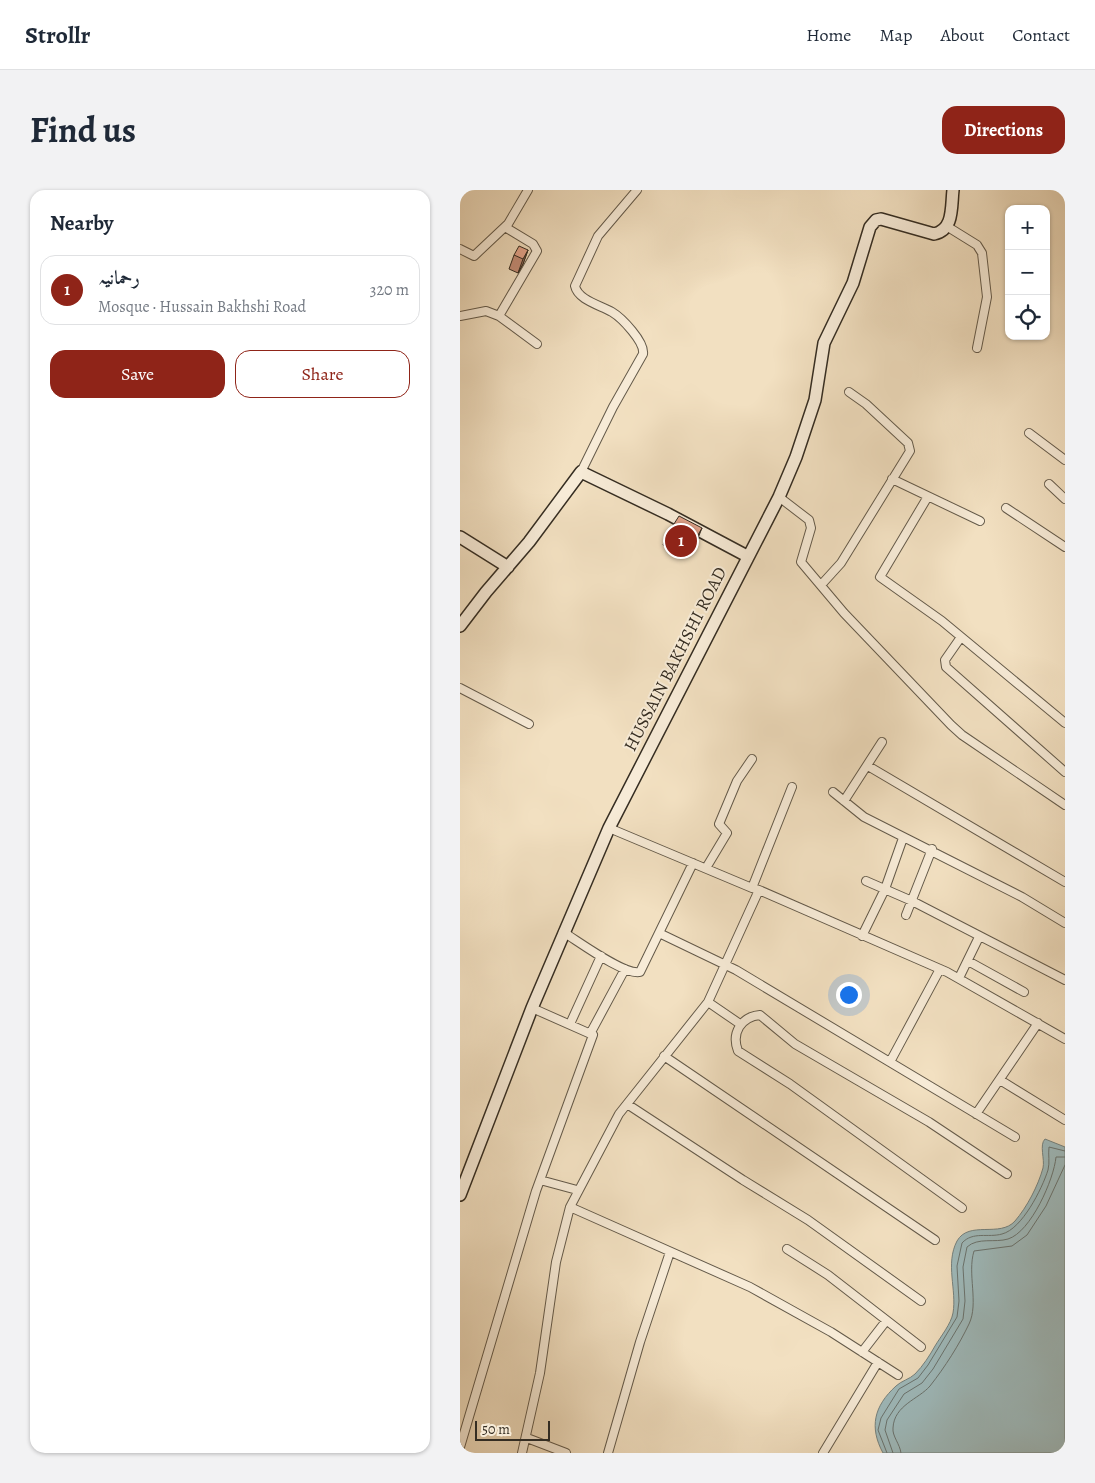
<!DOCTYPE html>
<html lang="en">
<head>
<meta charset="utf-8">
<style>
	:root { --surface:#fff; --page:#f2f2f3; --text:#1f2937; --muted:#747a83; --line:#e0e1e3; --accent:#8f2418 }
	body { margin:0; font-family:Alegreya,Amiri,serif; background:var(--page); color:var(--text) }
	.controls { position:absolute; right:15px; top:15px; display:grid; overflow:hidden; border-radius:10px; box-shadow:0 1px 4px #0004 }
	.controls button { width:45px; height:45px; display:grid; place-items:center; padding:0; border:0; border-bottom:1px solid var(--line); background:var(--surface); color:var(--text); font:25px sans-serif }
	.scale { position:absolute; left:15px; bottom:12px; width:75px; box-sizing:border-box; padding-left:5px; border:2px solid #352d22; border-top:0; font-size:14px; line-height:18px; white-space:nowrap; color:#352d22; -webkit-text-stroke:4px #f7ebd7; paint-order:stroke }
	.you { position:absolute; left:388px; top:804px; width:18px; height:18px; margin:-12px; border:4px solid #fff; border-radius:50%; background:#1a73e8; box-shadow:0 0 0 8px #1a73e833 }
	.badge { display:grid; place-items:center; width:32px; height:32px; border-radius:50%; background:var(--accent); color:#fff; font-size:16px; font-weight:700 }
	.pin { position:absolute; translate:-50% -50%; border:2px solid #fff; box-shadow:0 1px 5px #0006 }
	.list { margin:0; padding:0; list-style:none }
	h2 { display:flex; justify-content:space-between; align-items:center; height:65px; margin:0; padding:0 20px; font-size:21px }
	h2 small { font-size:16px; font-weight:400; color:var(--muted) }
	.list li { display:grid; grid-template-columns:32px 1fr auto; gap:15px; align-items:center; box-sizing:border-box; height:70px; margin:0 10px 10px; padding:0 10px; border:1px solid var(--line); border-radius:15px }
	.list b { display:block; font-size:19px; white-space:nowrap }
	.list p { margin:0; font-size:16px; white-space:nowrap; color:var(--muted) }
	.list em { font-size:16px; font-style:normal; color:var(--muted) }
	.actions { display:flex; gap:10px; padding:15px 20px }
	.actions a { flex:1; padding:11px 0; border:1px solid var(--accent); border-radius:15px; text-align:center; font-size:18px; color:var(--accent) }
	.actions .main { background:var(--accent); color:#fff }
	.icon { flex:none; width:28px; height:28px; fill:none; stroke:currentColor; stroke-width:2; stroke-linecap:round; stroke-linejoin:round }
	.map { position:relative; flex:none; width:605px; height:1263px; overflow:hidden; border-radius:15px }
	header { display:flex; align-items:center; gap:30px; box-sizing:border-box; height:70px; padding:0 25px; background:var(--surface); border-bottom:1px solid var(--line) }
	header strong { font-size:24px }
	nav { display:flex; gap:28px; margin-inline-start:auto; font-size:18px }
	.intro { display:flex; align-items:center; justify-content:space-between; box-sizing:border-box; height:120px; padding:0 30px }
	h1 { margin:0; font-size:35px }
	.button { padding:12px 22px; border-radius:15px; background:var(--accent); color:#fff; font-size:18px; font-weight:700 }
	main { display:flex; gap:30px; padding:0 30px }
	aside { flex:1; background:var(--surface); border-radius:15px; box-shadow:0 1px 4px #0004 }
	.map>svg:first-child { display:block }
</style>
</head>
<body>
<header>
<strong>Strollr</strong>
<nav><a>Home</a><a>Map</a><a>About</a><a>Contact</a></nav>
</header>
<div class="intro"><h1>Find us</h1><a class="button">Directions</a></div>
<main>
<aside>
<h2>Nearby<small></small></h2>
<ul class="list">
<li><span class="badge">1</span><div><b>رحمانیہ</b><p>Mosque · Hussain Bakhshi Road</p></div><em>320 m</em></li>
</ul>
<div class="actions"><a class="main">Save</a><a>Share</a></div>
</aside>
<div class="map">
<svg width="605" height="1263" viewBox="0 0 605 1263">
	<rect width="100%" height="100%" fill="#f2e0c1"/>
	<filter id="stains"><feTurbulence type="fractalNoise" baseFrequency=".004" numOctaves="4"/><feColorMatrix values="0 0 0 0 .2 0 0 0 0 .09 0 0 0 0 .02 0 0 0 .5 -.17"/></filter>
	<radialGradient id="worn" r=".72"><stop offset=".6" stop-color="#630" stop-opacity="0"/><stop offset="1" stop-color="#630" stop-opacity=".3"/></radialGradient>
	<!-- water -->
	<path fill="#9fbbbd" stroke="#75827f" d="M 585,949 L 605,957 L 605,1263 L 423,1263 C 409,1237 414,1216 436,1196 C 441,1191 450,1189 455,1184 C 463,1176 470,1165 475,1156 C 481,1146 491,1134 493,1123 C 497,1100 485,1074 497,1051 C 509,1030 540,1048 555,1031 C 567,1017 578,996 583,978 C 585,969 579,955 585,949 Z"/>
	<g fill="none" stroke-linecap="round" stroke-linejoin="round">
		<!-- shore -->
		<path stroke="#6a7470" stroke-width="1" d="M 427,1263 L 418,1240 L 421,1228 L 439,1199 L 458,1188 L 468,1175 L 497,1127 L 499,1111 L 497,1076 L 502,1053 C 513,1041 528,1048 542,1044 C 562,1039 582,999 588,980 C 590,972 588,965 589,957 L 605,961
			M 433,1263 L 425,1240 L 427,1230 L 444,1204 L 462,1193 L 473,1179 L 503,1129 L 505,1111 L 503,1077 L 507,1057 C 518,1047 535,1053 548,1049 C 571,1042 594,989 596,967 L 605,967
			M 441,1263 C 440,1254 432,1246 433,1238 C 434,1215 459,1209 470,1196 C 485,1177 499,1155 509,1134 C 519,1113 507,1084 514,1061 L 552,1056 L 567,1045 L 586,1016 L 605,975"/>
		<!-- street casing -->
		<g stroke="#645a4a" stroke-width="10">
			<path id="street" d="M 45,37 L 73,54 L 77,61 L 39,126 L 77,154
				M 488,37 L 517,55 L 522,63 L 527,107 L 517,158
				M 0,59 L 14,66 L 48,34 L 68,0
				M 0,126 L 26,121 L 39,126
				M 569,243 L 605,270
				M 121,282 L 153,217 L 183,164 C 185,152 162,128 152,122 C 140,115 118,110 115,96 L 138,46 L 177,0
				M 432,289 L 520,331
				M 589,294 L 605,309
				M 319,307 L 349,330 L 351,338 L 341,372 L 384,423 L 491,535 L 502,545 L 605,615
				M 467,308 L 420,387 L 482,431 L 605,533
				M 546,318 L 605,357
				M 361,395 L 381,373 L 450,261 L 448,253 L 406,214 L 389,202
				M 501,447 L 485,470 L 486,477 L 605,582
				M 0,498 L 69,534
				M 408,576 L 605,692
				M 373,602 L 404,627 L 562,707 L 605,733
				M 384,611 L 422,552
				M 149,638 L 292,698
				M 246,678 L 267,643 L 259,634 L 277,591 L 292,569
				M 406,691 L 452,711 L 605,790
				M 299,700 L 487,782 L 605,849
				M 446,725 L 472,659
				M 103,742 C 118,751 165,786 180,782 L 233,673
				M 199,743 L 276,780 L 555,947
				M 402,746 L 425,699 L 443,648
				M 508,771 L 564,802
				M 499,788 L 519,747
				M 248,812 L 280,834
				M 110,834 L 141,766
				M 130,844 L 165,779
				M 204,866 L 475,1050
				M 430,872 L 480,779
				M 540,890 L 605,930
				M 167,914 L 283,990 L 348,1030 L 461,1111
				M 516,924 L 578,833
				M 80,990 L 117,1000
				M 110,1017 L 290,1097 L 371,1142 L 438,1185
				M 502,1018 L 330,894 L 278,861 C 271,843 281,827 300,825 L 335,854 L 469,932 L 547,984
				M 327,1059 L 368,1085 L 461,1157
				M 402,1162 L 426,1131
				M 67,1248 L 106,1263
				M 0,1257 L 76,1001 L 133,845 L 72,818
				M 62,1263 L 80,1183 L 96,1072 L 110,1017 L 159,924 L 248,812 L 299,700 L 292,698 L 332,597
				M 148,1263 L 180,1152 L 210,1062
				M 363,1263 L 418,1172"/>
		</g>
		<!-- secondary casing -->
		<g stroke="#352d22" stroke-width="14">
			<path id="secondary" d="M 0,347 L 48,377
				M 0,436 L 26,402 L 69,352 L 121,282 L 208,324 L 287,366
				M 0,1005 L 72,818 L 149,638 L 319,307 L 336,267 L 355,210 L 364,153 L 393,93 L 410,37 L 416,30 L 421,29 L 474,44 C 494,40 491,17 493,0"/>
		</g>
		<!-- street -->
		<use href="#street" stroke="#f7ebd7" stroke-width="8"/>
		<!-- secondary -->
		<use href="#secondary" stroke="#f7ebd7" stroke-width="11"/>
	</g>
	<!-- wall -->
	<path fill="#c58e78" stroke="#352d22" d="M 68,60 L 63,74 L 58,83 L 49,79 L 54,65 Z
		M 207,345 L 238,348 L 228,367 L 203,355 Z"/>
	<!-- shaded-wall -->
	<path fill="#a07462" stroke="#352d22" d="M 68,60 L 63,74 L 58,83 L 63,69 Z
		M 242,338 L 238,348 L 228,367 L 231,357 Z"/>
	<!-- building -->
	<path fill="#e5a58c" stroke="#352d22" d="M 59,56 L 68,60 L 63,69 L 54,65 Z
		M 219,326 L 242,338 L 231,357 L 207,345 Z"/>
	<g text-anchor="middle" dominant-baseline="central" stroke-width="4" stroke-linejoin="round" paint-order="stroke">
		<!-- street labels -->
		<g font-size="18" fill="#352d22" stroke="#f7ebd7">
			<text transform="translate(215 469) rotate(-63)">HUSSAIN BAKHSHI ROAD</text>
		</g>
	</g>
	<rect width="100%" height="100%" filter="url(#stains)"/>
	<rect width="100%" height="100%" fill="url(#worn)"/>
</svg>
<div class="controls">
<button>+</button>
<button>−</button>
<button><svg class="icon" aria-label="locate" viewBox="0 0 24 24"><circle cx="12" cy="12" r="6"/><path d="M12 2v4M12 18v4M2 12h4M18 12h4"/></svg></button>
</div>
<div class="scale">50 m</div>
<div class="you"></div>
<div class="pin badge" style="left:221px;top:351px">1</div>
</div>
</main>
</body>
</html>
